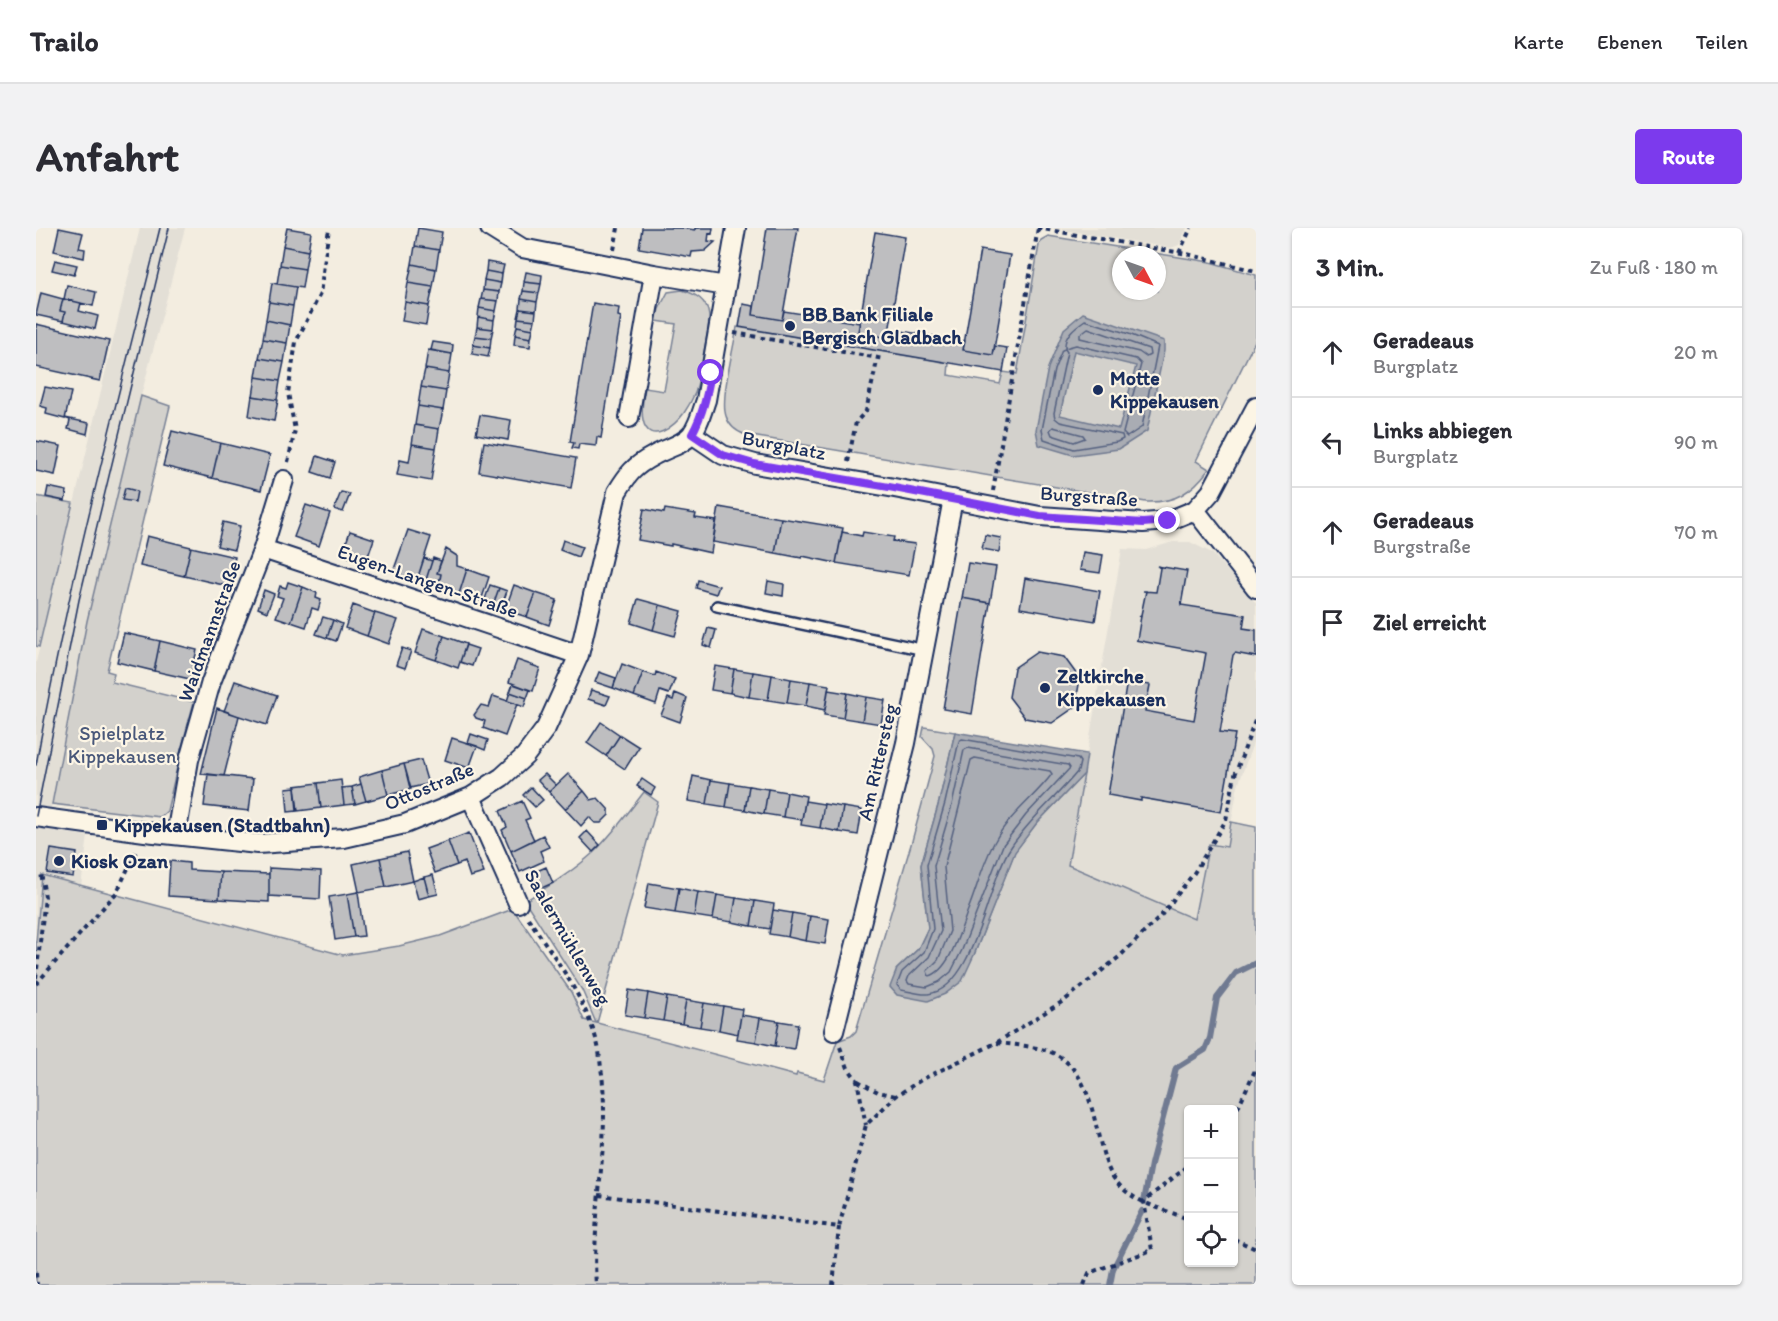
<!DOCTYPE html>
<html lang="de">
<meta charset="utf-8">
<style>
:root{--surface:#fff;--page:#f2f2f3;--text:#2b2b33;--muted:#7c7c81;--line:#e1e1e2;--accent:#7c3aed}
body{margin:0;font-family:Itim,sans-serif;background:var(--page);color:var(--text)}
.controls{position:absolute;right:18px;bottom:18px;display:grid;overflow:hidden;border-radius:6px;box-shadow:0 2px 4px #0004}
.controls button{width:54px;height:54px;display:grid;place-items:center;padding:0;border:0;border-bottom:2px solid var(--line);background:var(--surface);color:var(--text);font:30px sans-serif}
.compass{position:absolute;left:1076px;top:18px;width:54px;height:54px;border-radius:50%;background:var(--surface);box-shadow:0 2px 4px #0004;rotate:131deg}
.stop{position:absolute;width:18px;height:18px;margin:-14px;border:4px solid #7c3aed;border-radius:50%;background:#fff}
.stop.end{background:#7c3aed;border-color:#fff;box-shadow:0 2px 6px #0008}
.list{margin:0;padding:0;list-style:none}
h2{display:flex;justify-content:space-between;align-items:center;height:78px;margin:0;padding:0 24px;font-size:26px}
h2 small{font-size:20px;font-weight:400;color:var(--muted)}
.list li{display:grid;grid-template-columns:39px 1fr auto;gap:18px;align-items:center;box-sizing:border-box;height:90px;padding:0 24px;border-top:2px solid var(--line)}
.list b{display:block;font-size:22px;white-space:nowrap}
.list p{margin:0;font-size:20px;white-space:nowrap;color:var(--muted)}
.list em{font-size:20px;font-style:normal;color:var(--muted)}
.icon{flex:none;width:33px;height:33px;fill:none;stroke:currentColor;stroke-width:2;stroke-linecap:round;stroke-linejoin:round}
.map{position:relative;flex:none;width:1220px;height:1057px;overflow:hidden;border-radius:6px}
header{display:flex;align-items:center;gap:36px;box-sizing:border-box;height:84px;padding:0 30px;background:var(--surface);border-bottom:2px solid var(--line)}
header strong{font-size:28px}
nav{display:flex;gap:33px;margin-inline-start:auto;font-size:21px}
.intro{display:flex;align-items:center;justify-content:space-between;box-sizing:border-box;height:144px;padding:0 36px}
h1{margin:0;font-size:42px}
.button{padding:15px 27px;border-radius:6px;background:var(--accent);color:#fff;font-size:21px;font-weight:700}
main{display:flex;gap:36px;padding:0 36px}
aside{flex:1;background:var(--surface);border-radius:6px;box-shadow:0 2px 4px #0004}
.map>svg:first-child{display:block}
.built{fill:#e3dfd6}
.green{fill:#d3d1cc;stroke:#778095;stroke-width:1.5;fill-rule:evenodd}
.water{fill:#a9acb3;stroke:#707a91;stroke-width:1.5;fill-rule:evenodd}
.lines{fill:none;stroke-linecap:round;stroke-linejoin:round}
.shore{stroke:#546180;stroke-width:1.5}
.stream{stroke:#707a91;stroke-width:6}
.building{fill:#bebec0;stroke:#1b2f5e;stroke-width:1.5}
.service-casing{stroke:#1b2f5e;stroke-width:14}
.minor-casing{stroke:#1b2f5e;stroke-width:22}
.path{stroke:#1b2f5e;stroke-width:4;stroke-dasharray:4.5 4.5;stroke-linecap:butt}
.service{stroke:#fcf5e5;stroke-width:9}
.minor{stroke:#fcf5e5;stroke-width:18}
.tram{stroke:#1b2f5e;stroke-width:1.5}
.route{stroke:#7c3aed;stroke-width:8}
.poi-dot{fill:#1b2f5e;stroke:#fcf5e5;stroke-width:2}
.labels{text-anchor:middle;stroke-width:4.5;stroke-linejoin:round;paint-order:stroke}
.poi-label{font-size:20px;font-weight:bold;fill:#1b2f5e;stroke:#fcf5e5;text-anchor:start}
.street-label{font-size:20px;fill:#1b2f5e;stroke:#fcf5e5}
.park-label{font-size:20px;fill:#49587a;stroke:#fcf5e5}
</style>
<header>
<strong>Trailo</strong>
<nav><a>Karte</a><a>Ebenen</a><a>Teilen</a></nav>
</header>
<div class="intro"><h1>Anfahrt</h1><a class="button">Route</a></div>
<main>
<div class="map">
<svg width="1220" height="1057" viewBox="0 0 1220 1057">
<rect width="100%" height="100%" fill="#f3ede0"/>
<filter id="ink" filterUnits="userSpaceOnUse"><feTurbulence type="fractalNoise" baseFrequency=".0167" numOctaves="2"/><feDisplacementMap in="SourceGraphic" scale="12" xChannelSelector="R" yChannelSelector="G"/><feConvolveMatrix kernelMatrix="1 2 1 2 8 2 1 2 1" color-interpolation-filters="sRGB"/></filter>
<g filter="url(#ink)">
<!-- built -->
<path class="built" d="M104 0H149L105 168 51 393 11 602 52 608 45 658 6 648 0 714V434Z
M1017 0H1151L1143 17 1135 20Z
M1137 314H1154L1176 325 1220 375V507L1202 557 1191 619 1173 616 1158 691 1032 637 1086 321 1110 322Z"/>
<!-- green -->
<path class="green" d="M1012 8 1174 34 1220 47V111L1160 233 1173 241C1156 264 1139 275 1110 274L710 207C701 204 693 198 690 188 684 171 698 119 701 99L913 135 912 147 964 156 967 144 981 146 1003 17 1005 12ZM1085 27H1121V63H1085Z
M646 62C660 66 671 72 673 88 674 95 662 158 659 165 656 172 652 179 648 185 639 198 613 219 607 192 605 182 607 170 609 160L628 163 640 96 620 93 623 81 632 64Z
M105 168 134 178 71 443 78 445 76 454 158 474 145 522 131 583 124 589 16 576 51 393Z
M0 268 37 275 3 419 0 418Z
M888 499 919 504 903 574 885 637 892 700 882 721 861 741 938 727 979 623 1000 596 1048 546 1032 637 1158 691 1173 616 1191 619 1195 594 1220 599V1057H0V714L6 647 307 727 363 718 404 708 477 681 535 764 548 792 560 795 546 762 489 673C513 658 536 644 557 625 576 607 592 585 608 564L622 574 561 795 760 848 761 845 788 852 801 813 815 808 820 803 876 613 899 528 897 521 886 509ZM1152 882H1198V1034H1152Z"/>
<!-- water -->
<path class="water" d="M1047 85 1128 113V123L1111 203 1083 221 1037 227 1003 217 1000 202 1012 140 1028 101ZM1038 123 1100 138 1083 201 1024 187Z
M919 504 1051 526 1048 546 1000 596 979 624 938 727 926 753 909 766 892 773 861 767 854 759 861 741 882 721 892 700 885 637 903 574Z"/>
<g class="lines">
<!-- shore -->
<path class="shore" d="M1049 92 1093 106 1122 118 1106 199 1091 209 1087 205 1105 136 1100 131 1040 117 1029 120C1028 107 1039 99 1049 92Z
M1052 100 1113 121 1114 127 1110 129 1103 124 1044 110V106Z
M1029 121 1031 124 1018 185 1019 190 1024 194 1086 207 1087 211 1081 214 1038 221 1008 211 1006 202 1018 142 1026 122Z
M1017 199 1047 207 1049 210 1038 214 1016 207 1014 202Z
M926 511 1042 531 1044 534 1042 543C1021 569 994 590 975 619 951 653 940 760 892 766 884 767 873 763 865 762L861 757 866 744 888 724 897 701 891 637 909 575 923 513Z
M932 520 1032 537 1034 540 990 587 967 617 926 722 915 744 903 754 891 759 873 756 871 753 873 748 893 729 905 703 898 638 916 577 928 522Z
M939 530 1014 543 1016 546C999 569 973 587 959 613 947 634 941 660 932 682 925 700 914 743 893 748L891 743 902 732 914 703 908 639 935 532Z"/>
<!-- stream -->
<path class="stream" d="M1108 973 1115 936 1140 840 1169 822 1174 810 1181 770 1200 745 1220 735
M1074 1057 1077 1041 1106 983"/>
</g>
<!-- building -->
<path class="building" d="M23 0 47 5 43 20 49 21 48 30 18 23Z
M251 0 275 4 272 23 247 18Z
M382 0 406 4 403 22 379 18Z
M606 0H645L659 2V0H677L676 6 673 5 672 13 679 14 669 23 656 24 655 29 603 20Z
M731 0H762L746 92 717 87Z
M839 4 869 9 852 110 822 104Z
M247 18 272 23 269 41 244 37Z
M379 18 403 22 400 41 376 36Z
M944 22 974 27 957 127 927 122Z
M19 32 41 37 38 47 16 42Z
M451 34 468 37 466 46 450 43Z
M376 36 400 41 397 59 372 55Z
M244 37 269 41 266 60 241 56Z
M450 43 466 46 465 55 448 52Z
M490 44 506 47 505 56 488 54Z
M448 52 465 55 463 64 447 62Z
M488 54 505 56 503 65 487 63Z
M236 55 260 59 257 78 233 74Z
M372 55 397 59 393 78 369 74Z
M31 57 60 64 57 78 28 71Z
M447 62 463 64 462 73 445 71Z
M487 63 503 65 501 74 485 71Z
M5 65 27 71 24 83 29 84 27 93 0 87Z
M27 71 45 75 43 83 62 88 59 101 27 93 29 84 24 83Z
M445 71 462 73 460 83 443 80Z
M485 71 501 74 500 83 484 81Z
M233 74 257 78 254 97 230 92Z
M369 74 393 78 390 97 366 93Z
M557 75 583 80 582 88 585 89 565 210 561 209 560 218 543 216 542 221 536 220 538 215 534 214Z
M707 76 718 78 717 87 746 92 748 83 824 95 822 104 852 110 853 101 929 113 927 122 957 127 959 118 971 120 967 144 703 99Z
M443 80 460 83 458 92 442 89Z
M484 81 500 83 499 92 482 90Z
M442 89 458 92 457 101 441 99Z
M482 90 499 92 497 101 481 98Z
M230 92 254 97 251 115 227 111Z
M0 96 73 113 64 153 0 139Z
M481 98 497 101 495 110 479 107Z
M441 99 457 101 455 110 439 108Z
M479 107 495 110 494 119 478 117Z
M439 108 455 110 454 120 437 117Z
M227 111 251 115 248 134 223 130Z
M397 114 417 117 416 126 395 122Z
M437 117 454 120 452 129 436 126Z
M392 122 416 126 413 145 389 141Z
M223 130 248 134 244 153 220 149Z
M389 141 413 145 410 163 385 159Z
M220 149 244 153 241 172 217 168Z
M9 159 35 164 29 191 10 186 11 180 4 178Z
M385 159 410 163 407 182 382 178Z
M216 168 242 172 238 193 213 188Z
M382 178 407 182 403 201 379 197Z
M444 187 475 192 472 212 440 206Z
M29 190 53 195 51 206 32 201 34 192Z
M379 197 403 201 400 220 376 216Z
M136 203 184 215 176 250 127 238Z
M0 213 25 218 19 247 0 243Z
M448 214 540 230 535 260 443 244Z
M184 215 234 227 225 262 176 250Z
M376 216 400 220 395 253 361 247 364 232 373 234Z
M281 228 299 234 294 250 276 244Z
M12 259 31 263 29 273 10 269Z
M89 260 101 263 99 274 86 272Z
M305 264 314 266 307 284 298 281Z
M270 277 294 285 283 318 258 309Z
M683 279 745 290 739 325 677 314Z
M608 281 628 285 629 281 660 286 659 290 680 293 675 325 635 316V318L602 312Z
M745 290 807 300 800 335 766 328V330L739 325Z
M187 294 204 298 198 322 181 318Z
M372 302 395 309 381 352 375 350 374 353 364 350 365 346 357 344Z
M314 303 338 311 330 334 306 327Z
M806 304 826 308 827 304 858 309 857 313 879 316 873 347 800 335Z
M949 307 965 310 963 324 946 321Z
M111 308 155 319 148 348 104 338Z
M527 312 546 319 542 329 524 322Z
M155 319 199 329 192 358 148 348Z
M410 321 421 328V338L431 341 423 366 412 362 411 365 402 362 405 346 401 345Z
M1047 324 1067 327 1064 345 1044 342Z
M388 330 396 333 389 355 379 352H381Z
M397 330 405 333 401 345 405 346 402 359 389 355Z
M932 335 960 339 954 375 926 370Z
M1121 338 1151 343 1145 377 1209 387 1207 400 1220 402V429L1199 425 1197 427 1184 504 1199 506 1185 584 1105 570V573L1072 567 1091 453 1114 457 1109 483 1158 492 1170 425 1099 412H1101L1105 388H1103L1105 387 1110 363H1107L1120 364 1124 340Z
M431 341 453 349 445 373 423 366Z
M989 350 1064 363 1059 393 984 380Z
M662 352 683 358 680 366 660 360Z
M732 353 748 356 747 368 730 365Z
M252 354 267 359 255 394 240 389 247 370 241 368 244 358 250 360Z
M454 357 463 360 457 377 448 374Z
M478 357 500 365 491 389 469 382Z
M267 359 281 365 280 370 285 372 282 382 276 380 270 399 255 394Z
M463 360 471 363 465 380 457 377Z
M228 362 238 366 231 384 222 380Z
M500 365 521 372 513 397 491 389Z
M926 370 954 375 936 486 907 481Z
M602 371 624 377 617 402 595 395Z
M317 377 339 385 331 408 309 400Z
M624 377 646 383 639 408 617 402Z
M339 385 362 392 353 416 331 408Z
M287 389 297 392 291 410 280 406Z
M297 392 306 396 300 413 291 410Z
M672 400 680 402 675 420 667 417Z
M387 401 408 408 400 432 379 425Z
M88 405 124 413 118 443 81 434Z
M408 408 430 416 422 440 400 432Z
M124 413 161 422 154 451 118 443Z
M430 417 442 421 436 438 424 434Z
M366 420 375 423 369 440 360 437Z
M1001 424 1028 429 1044 451 1039 479 1016 495 989 490 973 469 978 440Z
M481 432 504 440 497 463 473 454Z
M586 436 607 444 598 468 577 460Z
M679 438 698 441 694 465 675 462Z
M698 441 717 444 713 469 694 465Z
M563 444 580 450 577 460 559 454Z
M607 444 619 448 620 444 639 451 633 466 624 463 620 476 598 468Z
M717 444 736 447 732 472 713 469Z
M736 447 755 451 751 475 732 472Z
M755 451 774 454 770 478 751 475Z
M199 453 241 467 231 497 188 483Z
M774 454 793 457 789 482 770 478Z
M477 456 494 462 491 470 474 464Z
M555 462 574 468 570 477 552 471Z
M792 462 811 465 807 490 788 487Z
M474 464 491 470 488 479 471 473Z
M639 465 651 470 644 494 625 487 632 470 637 472Z
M811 465 830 469 826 493 807 490Z
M457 468 481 476 469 508 447 500 449 493 440 490 438 487 445 477 453 479Z
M830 469 849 472 845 496 826 493Z
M181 480 203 488 188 548 165 546Z
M565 494 584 507 570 528 551 515Z
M435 506 452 512 449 522 432 515Z
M584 507 603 519 589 541 570 528Z
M416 510 441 518 433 540 409 532Z
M385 532 392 556 374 560 368 536Z
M368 536 375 561 352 567 346 542Z
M346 542 352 567 330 573 323 549Z
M172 546 217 551 213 583 168 578Z
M509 546 520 557 513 564 502 552Z
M532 546 548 563 529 581 513 564Z
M657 548 675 552 671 576 652 573Z
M606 551 619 560 615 567 601 558Z
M305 552 308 577 285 580 282 555Z
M675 552 694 555 690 579 671 576Z
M282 555 285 580 262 583 259 558Z
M694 555 713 558 709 582 690 579Z
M325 556 330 573 319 576 316 559Z
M713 558 732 561 728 586 709 582Z
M259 559 261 583 252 584 250 560Z
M316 559 319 576 308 577 306 560Z
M495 559 507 572 499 579 487 567Z
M732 561 751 564 747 589 728 586Z
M548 563 555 572 562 570 573 582V587L565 595H559L553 589 545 598 529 581Z
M751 564 770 568 766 592 747 589Z
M486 573 494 590 489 592 498 612 475 623 466 602 471 599 464 583Z
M769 573 788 576 784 600 765 597Z
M788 576 807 579 803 604 784 600Z
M807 579 826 582 822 607 803 604Z
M551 603 564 617 557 624 544 610Z
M433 605 448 645 434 649 429 634 421 637 412 613Z
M507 607 513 619 504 623 508 633 484 644 475 623Z
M412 613 421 637 399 645 390 621Z
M15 621 41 625 37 649 11 645Z
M371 624 377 653 350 659 344 630Z
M344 630 350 659 323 664 317 636Z
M134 633 153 635V642L185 644 183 671 132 668Z
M510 639 517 655 501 662 494 646Z
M233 640 285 643 284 671 233 668Z
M185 644 233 646V674L183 671Z
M397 647 402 666 393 668 388 649Z
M388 649 393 668 382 671 377 653Z
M613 655 643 660 639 685 608 680Z
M643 660 662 664 658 688 639 685Z
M322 664 328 708 318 709 311 666Z
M662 664 681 667 677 691 658 688Z
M311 666 318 709 299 712 293 669Z
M681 667 700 670 696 694 677 691Z
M700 670 719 673 715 698 696 694Z
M719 673 738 676 734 701 715 698Z
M737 682 756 685 752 709 733 706Z
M756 685 774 688 770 713 752 709Z
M774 688 793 691 789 716 770 713Z
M593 762 612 765 608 790 589 787Z
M612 765 631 769 627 793 608 790Z
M631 769 650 772 646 796 627 793Z
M650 772 668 775 664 799 646 796Z
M668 775 687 778 683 802 664 799Z
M687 778 706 781 702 806 683 802Z
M705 787 724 790 720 814 701 811Z
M724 790 743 793 739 818 720 814Z
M743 793 762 796 758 821 739 818Z"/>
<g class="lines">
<defs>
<path id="service" d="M681 378 889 422"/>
<path id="minor" d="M454 0 486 20 618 46 690 58
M593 190 618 46
M656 206 687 227 719 236 853 259 1004 288 1107 295 1132 293 1159 282 1220 360
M1159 282 1175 264 1220 179
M227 321 543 427
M435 569 482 675
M0 589 109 604 222 616 308 610 369 596 435 569 466 549 489 528 510 500 543 427 581 264C592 246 598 238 617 228 630 220 645 218 655 207 663 197 666 183 670 172L700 0
M140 607 153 532 175 454 227 321 248 252
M798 803 870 515 917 271"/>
</defs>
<!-- service casing -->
<use href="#service" class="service-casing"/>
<!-- minor casing -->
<use href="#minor" class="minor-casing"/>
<!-- path -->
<path class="path" d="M1001 0 1151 26 1220 43
M578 22 582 0
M1143 25 1155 0
M698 105 848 131
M252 234 259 202 252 165 260 114 284 66 293 0
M812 234 820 194 830 183 842 129
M957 263 1002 0
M492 690C519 730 548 768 561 814 564 824 564 836 566 846 574 917 555 986 560 1057
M0 750 9 669 5 645
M0 756 81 664 101 621
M961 815C979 817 1009 818 1024 829 1051 847 1056 881 1063 910 1067 924 1070 941 1080 953 1096 975 1128 981 1152 991
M804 819 812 840 821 852 830 897
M822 853 842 864 860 868
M1198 888 1220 840
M563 967 803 999 830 897 860 868 885 852 960 815 1029 772 1083 729 1124 689 1158 645 1190 592 1199 547 1220 490
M1198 1011 1220 1021
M0 1045 1 1057
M797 1057 803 999
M1048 1057 1053 1045 1116 1022 1108 973 1152 938"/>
<!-- service -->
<use href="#service" class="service"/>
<!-- minor -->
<use href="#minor" class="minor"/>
<!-- tram -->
<path class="tram" d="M0 537C32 356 80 178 124 0
M0 588 43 372 133 0"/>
</g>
</g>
<g class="lines" filter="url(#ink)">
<!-- route -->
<path class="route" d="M675 145C671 167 667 186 656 206L687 227 718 236 853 259 1004 288 1107 295 1132 293"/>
</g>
<!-- markers -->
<g class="poi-dot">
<circle cx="754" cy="98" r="6"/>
<circle cx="1062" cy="162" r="6"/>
<circle cx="1009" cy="460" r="6"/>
<rect x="60" y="591" width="12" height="12" rx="3"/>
<circle cx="23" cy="633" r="6"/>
</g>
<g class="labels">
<!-- poi labels -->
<g class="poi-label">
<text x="766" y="93">BB Bank Filiale<tspan x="766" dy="23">Bergisch Gladbach</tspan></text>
<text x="1074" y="157">Motte<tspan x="1074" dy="23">Kippekausen</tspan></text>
<text x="1021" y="455">Zeltkirche<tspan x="1021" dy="23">Kippekausen</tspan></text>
<text x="78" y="604">Kippekausen (Stadtbahn)</text>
<text x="35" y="640">Kiosk Ozan</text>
</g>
<!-- street labels -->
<g class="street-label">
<text transform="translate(748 217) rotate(11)" y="7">Burgplatz</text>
<text transform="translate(1053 268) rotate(4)" y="7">Burgstraße</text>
<text transform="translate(392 353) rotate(19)" y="7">Eugen-Langen-Straße</text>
<text transform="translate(173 403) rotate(-70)" y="7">Waidmannstraße</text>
<text transform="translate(841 534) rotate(-77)" y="7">Am Rittersteg</text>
<text transform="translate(393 558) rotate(-23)" y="7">Ottostraße</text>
<text transform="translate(532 709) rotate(60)" y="7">Saalermühlenweg</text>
</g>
<!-- park labels -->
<g class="park-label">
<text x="86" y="512">Spielplatz<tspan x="86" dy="23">Kippekausen</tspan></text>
</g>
</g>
</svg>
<div class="controls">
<button>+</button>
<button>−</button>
<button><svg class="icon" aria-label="locate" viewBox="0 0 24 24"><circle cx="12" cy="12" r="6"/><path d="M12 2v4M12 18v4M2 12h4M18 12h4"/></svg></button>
</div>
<svg class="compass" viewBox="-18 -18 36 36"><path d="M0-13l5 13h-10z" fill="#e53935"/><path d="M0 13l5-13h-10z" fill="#7c7c81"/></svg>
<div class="stop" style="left:675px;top:145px"></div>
<div class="stop end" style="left:1132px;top:293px"></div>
</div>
<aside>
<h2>3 Min.<small>Zu Fuß · 180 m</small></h2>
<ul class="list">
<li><svg class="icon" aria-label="ahead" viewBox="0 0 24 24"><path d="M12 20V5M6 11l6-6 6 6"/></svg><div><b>Geradeaus</b><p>Burgplatz</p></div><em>20 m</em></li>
<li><svg class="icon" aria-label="left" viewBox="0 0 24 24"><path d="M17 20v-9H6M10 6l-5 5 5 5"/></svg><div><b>Links abbiegen</b><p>Burgplatz</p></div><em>90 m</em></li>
<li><svg class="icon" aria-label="ahead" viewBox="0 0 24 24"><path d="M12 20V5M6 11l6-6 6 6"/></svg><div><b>Geradeaus</b><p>Burgstraße</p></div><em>70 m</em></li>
<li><svg class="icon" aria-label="arrive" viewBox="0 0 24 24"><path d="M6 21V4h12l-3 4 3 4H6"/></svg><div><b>Ziel erreicht</b></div></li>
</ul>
</aside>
</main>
